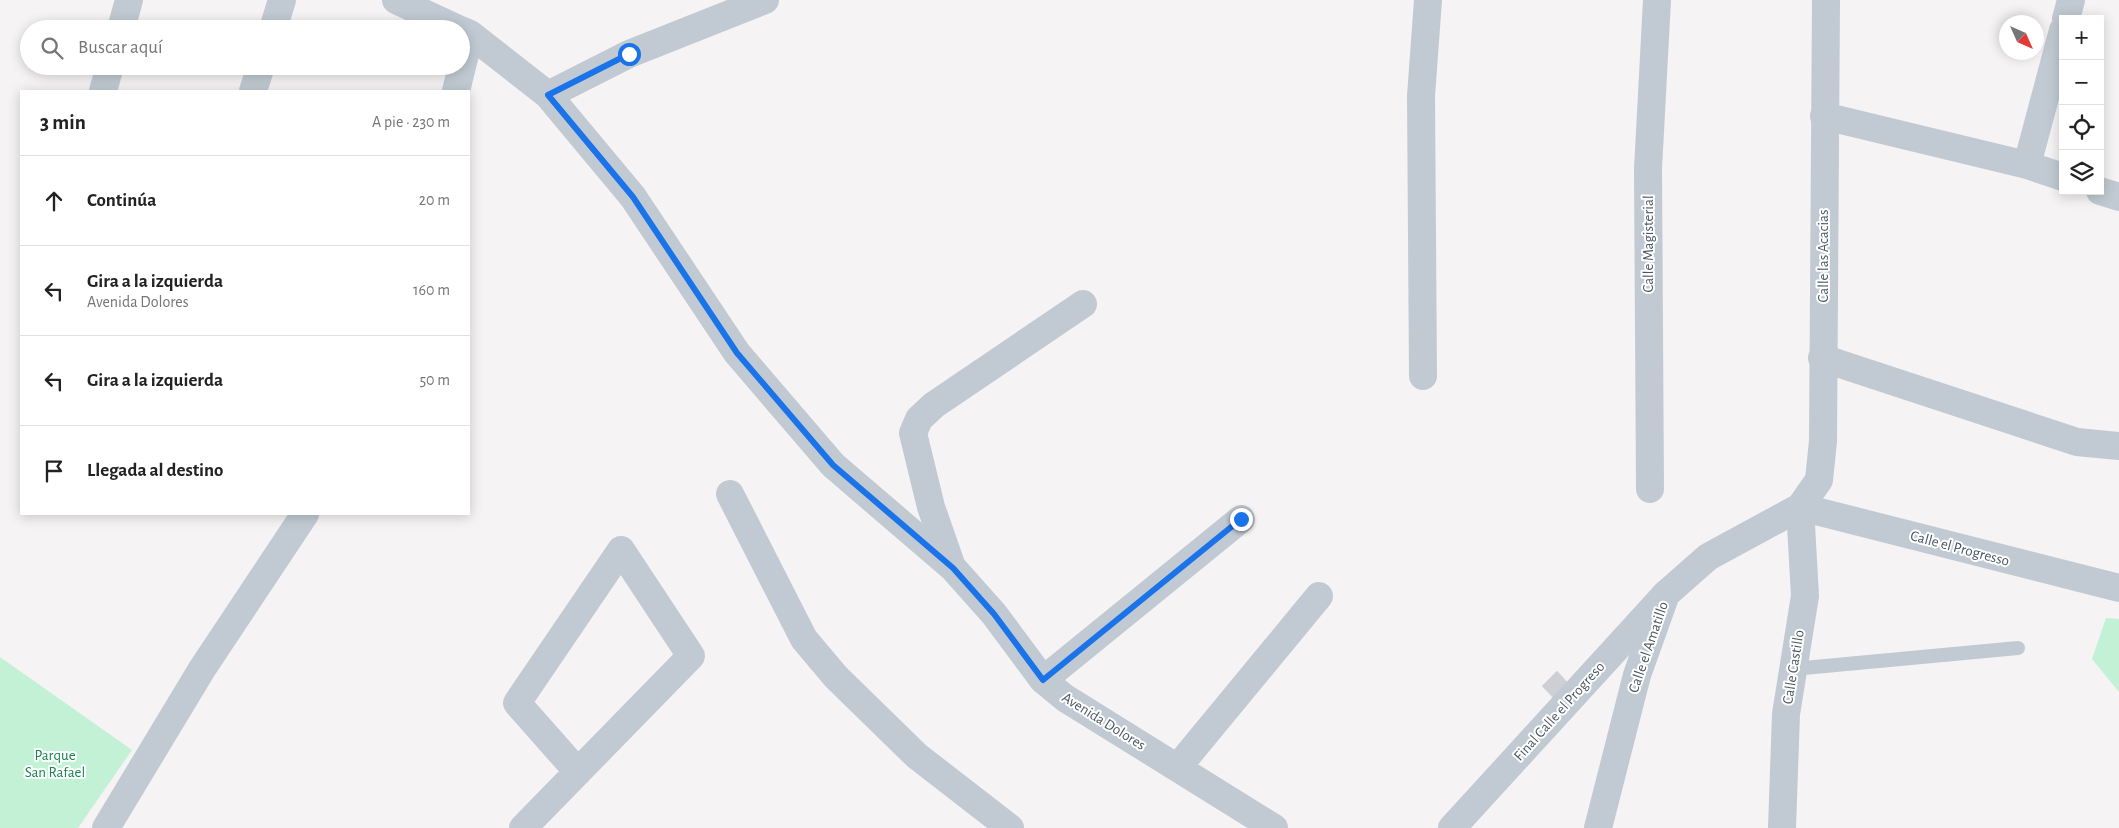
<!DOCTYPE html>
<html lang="es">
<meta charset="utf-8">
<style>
:root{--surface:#fff;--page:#f2f2f2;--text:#222;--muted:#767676;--line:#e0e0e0}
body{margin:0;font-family:"Alegreya Sans",sans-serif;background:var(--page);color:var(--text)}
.controls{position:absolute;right:15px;top:15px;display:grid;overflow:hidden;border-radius:0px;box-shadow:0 2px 12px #0003}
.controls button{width:45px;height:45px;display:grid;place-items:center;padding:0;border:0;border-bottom:1px solid var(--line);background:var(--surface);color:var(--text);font:25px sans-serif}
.compass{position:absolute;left:1999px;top:15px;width:45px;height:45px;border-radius:50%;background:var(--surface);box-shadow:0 2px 12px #0003;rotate:135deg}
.stop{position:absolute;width:15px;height:15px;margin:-11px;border:4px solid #1a73e8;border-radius:50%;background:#fff}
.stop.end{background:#1a73e8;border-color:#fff;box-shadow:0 1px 5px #0008}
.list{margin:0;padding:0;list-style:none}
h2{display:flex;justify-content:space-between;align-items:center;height:65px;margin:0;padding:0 20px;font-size:21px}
h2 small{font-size:16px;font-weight:400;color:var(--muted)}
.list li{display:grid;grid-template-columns:32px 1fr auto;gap:15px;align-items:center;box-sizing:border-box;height:90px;padding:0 20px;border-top:1px solid var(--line)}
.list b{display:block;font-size:19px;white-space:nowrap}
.list p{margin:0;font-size:16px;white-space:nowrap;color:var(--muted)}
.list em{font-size:16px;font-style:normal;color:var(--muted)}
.icon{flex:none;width:28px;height:28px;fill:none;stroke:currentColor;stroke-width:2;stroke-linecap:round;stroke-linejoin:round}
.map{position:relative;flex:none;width:2119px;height:828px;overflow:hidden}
.search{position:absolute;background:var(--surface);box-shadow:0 2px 12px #0003;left:20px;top:20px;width:450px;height:55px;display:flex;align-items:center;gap:12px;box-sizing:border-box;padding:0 18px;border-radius:28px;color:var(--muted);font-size:19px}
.panel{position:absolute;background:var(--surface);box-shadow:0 2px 12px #0003;left:20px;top:90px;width:450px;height:425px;border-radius:0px}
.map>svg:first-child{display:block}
.green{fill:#c3f1d5}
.building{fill:#cdcfd5;stroke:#d7d9de}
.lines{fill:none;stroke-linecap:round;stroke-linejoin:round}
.service{stroke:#c1cad2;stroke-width:14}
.minor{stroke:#c1cad2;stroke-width:28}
.tertiary{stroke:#c1cad2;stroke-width:28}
.route{stroke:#1a73e8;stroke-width:6}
.labels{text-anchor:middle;stroke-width:4;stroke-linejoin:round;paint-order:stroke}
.street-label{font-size:15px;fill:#4a5661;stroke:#fff}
.park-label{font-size:15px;fill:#17864f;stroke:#fff}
</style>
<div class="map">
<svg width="2119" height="828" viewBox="0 0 2119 828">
<rect width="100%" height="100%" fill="#f5f3f3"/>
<!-- green -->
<path class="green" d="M2106 618 2119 619V692L2092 659Z
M0 657 132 750 78 828H0Z"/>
<!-- building -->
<path class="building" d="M1557 671 1576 692 1561 706 1542 686Z"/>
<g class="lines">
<!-- service -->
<path class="service" d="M1793 669 2018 648"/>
<!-- minor -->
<path class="minor" d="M396 0 458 29
M2066 19 2071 0
M121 29 129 0
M273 29 282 0
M461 30 470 34 548 95 633 197 737 353 833 465 953 568 994 614 1043 680 1065 698 1274 828
M103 91 110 66
M253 91 261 66
M456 91 470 34
M548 95 629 54 765 0
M1824 116 2027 165 2063 177
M2027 165 2063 30
M2100 191 2119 197
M1822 358 2077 442 2119 446
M1423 376 1421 96 1428 0
M1650 489 1648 169 1657 0
M730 494 804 639 836 677 917 756 1010 828
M952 567 931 507 913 433 919 419 934 405 1083 304
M1043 680 1241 519
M1178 767 1319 596
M106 828 202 669 305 514
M523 828 691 656 621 550 517 703 578 772
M1452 828 1666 594
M1782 828 1786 714 1805 596 1800 507"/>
<!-- tertiary -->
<path class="tertiary" d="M1800 507 2119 588
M1598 828 1637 675 1666 594 1708 557 1800 507 1819 480 1823 441 1826 0"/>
</g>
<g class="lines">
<!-- route -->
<path class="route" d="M629 54 548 95 633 197 737 353 833 465 953 568 994 614 1043 680 1241 519"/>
</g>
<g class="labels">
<!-- street labels -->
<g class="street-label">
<text transform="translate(1648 244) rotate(-90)" y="5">Calle Magisterial</text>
<text transform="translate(1823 256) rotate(-90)" y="5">Calle las Acacias</text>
<text transform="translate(1960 548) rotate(15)" y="5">Calle el Progresso</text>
<text transform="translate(1648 647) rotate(-71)" y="5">Calle el Amatillo</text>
<text transform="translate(1793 667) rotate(-81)" y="5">Calle Castillo</text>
<text transform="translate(1559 711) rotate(-48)" y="5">Final Calle el Progreso</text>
<text transform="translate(1104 721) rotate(32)" y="5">Avenida Dolores</text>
</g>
<!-- park labels -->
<g class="park-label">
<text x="55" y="760">Parque<tspan x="55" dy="17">San Rafael</tspan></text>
</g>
</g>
</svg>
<div class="controls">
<button>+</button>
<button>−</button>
<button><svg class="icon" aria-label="locate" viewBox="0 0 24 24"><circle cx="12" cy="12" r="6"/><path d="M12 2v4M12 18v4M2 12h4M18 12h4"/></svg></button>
<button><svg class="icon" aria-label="layers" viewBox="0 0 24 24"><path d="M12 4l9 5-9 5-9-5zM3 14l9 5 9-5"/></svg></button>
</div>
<svg class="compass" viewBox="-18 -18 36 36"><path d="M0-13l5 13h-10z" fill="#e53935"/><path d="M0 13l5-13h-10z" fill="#767676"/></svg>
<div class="stop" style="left:629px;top:54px"></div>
<div class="stop end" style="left:1241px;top:519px"></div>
<div class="search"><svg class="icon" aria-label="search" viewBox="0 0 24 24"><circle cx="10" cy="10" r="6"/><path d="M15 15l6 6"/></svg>Buscar aquí</div>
<section class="panel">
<h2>3 min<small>A pie · 230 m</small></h2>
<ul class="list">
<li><svg class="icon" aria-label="ahead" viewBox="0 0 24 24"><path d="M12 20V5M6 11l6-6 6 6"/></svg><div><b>Continúa</b></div><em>20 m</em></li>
<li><svg class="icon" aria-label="left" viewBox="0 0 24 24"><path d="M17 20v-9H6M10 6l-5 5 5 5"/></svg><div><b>Gira a la izquierda</b><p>Avenida Dolores</p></div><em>160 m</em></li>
<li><svg class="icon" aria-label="left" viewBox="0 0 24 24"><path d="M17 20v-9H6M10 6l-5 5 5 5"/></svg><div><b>Gira a la izquierda</b></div><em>50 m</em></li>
<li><svg class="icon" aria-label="arrive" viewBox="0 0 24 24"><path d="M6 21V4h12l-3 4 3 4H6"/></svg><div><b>Llegada al destino</b></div></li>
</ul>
</section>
</div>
